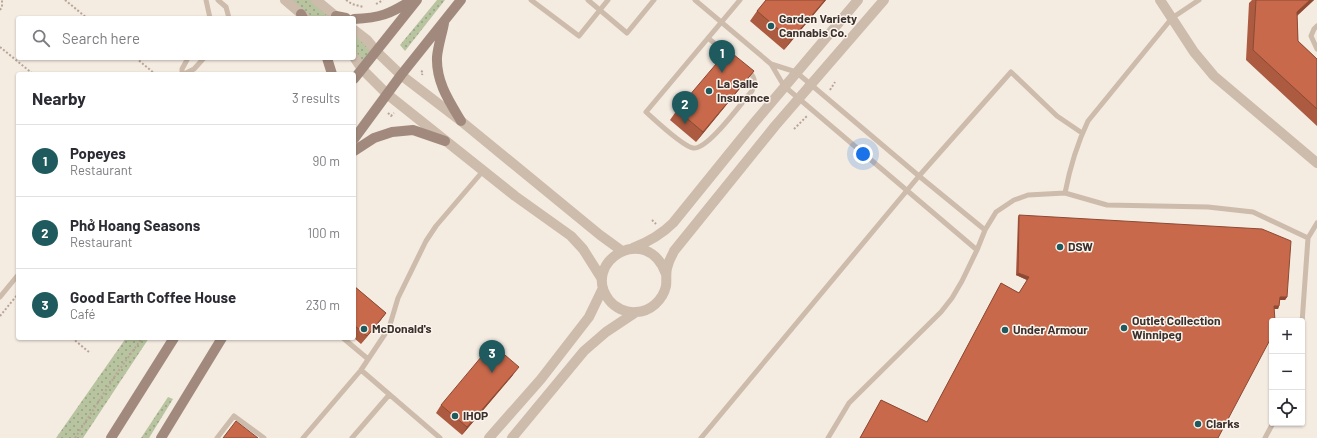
<!DOCTYPE html>
<meta charset="utf-8">
<style>
:root{--surface:#fff;--page:#f2f2f3;--text:#2b2b33;--muted:#7c7c81;--line:#e1e1e2;--accent:#1f5a5e}
body{margin:0;font-family:Barlow,sans-serif;background:var(--page);color:var(--text)}
.controls{position:absolute;right:12px;bottom:12px;display:grid;overflow:hidden;border-radius:4px;box-shadow:0 1px 3px #0004}
.controls button{width:36px;height:36px;display:grid;place-items:center;padding:0;border:0;border-bottom:1px solid var(--line);background:var(--surface);color:var(--text);font:20px sans-serif}
.you{position:absolute;left:863px;top:154px;width:14px;height:14px;margin:-10px;border:3px solid #fff;border-radius:50%;background:#1a73e8;box-shadow:0 0 0 6px #1a73e833}
.badge{display:grid;place-items:center;width:26px;height:26px;border-radius:50%;background:var(--accent);color:#fff;font-size:13px;font-weight:700}
.pin{position:absolute;translate:-50% -33px;filter:drop-shadow(0 1px 2px #0008)}
.pin::after{content:'';position:absolute;top:21px;width:14px;height:12px;background:inherit;clip-path:polygon(0 0,100% 0,50% 100%)}
.list{margin:0;padding:0;list-style:none}
h2{display:flex;justify-content:space-between;align-items:center;height:52px;margin:0;padding:0 16px;font-size:17px}
h2 small{font-size:13px;font-weight:400;color:var(--muted)}
.list li{display:grid;grid-template-columns:26px 1fr auto;gap:12px;align-items:center;box-sizing:border-box;height:72px;padding:0 16px;border-top:1px solid var(--line)}
.list b{display:block;font-size:15px;white-space:nowrap}
.list p{margin:0;font-size:13px;white-space:nowrap;color:var(--muted)}
.list em{font-size:13px;font-style:normal;color:var(--muted)}
.icon{flex:none;width:22px;height:22px;fill:none;stroke:currentColor;stroke-width:2;stroke-linecap:round;stroke-linejoin:round}
.map{position:relative;flex:none;width:1317px;height:438px;overflow:hidden}
.search{position:absolute;background:var(--surface);box-shadow:0 1px 3px #0004;left:16px;top:16px;width:340px;height:44px;display:flex;align-items:center;gap:10px;box-sizing:border-box;padding:0 14px;border-radius:4px;color:var(--muted);font-size:15px}
.panel{position:absolute;background:var(--surface);box-shadow:0 1px 3px #0004;left:16px;top:72px;width:340px;height:268px;border-radius:4px}
.map>svg:first-child{display:block}
.grass{fill:url(#grass-dots)}
.lines{fill:none;stroke-linecap:round;stroke-linejoin:round}
.path{stroke:#b9a596;stroke-width:2;stroke-dasharray:2 2;stroke-linecap:butt}
.lane{stroke:#cdbbac;stroke-width:5}
.street{stroke:#cdbbac;stroke-width:10}
.secondary{stroke:#a18a7d;stroke-width:10}
.wall{fill:#ac5a40}
.shaded-wall{fill:#8c4a34}
.building{fill:#c8694b;stroke:#8c4a34}
.poi-dot{fill:#1f5a5e;stroke:#fbf5ee;stroke-width:1.5}
.labels{text-anchor:middle;stroke-width:3;stroke-linejoin:round;paint-order:stroke}
.poi-label{font-size:12px;font-weight:bold;fill:#3b302b;stroke:#fbf5ee;text-anchor:start}
</style>
<div class="map">
<svg width="1317" height="438" viewBox="0 0 1317 438">
<defs>
<pattern id="grass-dots" width="8" height="8" patternUnits="userSpaceOnUse"><rect width="8" height="8" fill="#b8c4a0"/><path d="M2 2h.1M6 6h.1" fill="none" stroke="#97a083" stroke-width="1.8" stroke-linecap="round"/></pattern>
</defs>
<rect width="100%" height="100%" fill="#f4ebe1"/>
<!-- grass -->
<path class="grass" d="M285 0H316L338 18H306Z
M437 0H445L405 51 400 45Z
M354 30 376 51 362 69 354 57Z
M126 338H149L83 438H56Z
M168 397 173 399 149 438H141Z"/>
<g class="lines">
<!-- path -->
<path class="path" d="M65 0 87 18
M346 0 352 4 363 7
M376 4 383 0
M0 10 2 7V0
M0 47 33 74
M136 58 155 74
M421 71 423 72 422 75
M830 90 835 82
M388 113 391 116 394 113
M794 129 807 116
M652 220 656 224
M0 316 18 294
M72 338 89 352
M75 438 117 373 142 338"/>
<!-- lane -->
<path class="lane" d="M206 0 210 18
M218 0 226 7 229 18
M531 0 579 36 608 0
M588 0 627 33 654 0
M695 0 771 64 784 86 977 250
M740 0 646 112C655 120 682 146 693 148 707 151 742 102 752 91 756 82 755 76 747 70
M1317 26 1314 29 1311 36 1317 49
M708 38 730 56
M771 64 796 72 919 176 985 230
M182 74V69L188 58
M184 74 194 69 204 58
M1065 193C1070 167 1077 144 1088 121L1172 18 1199 0
M1308 238 1317 223
M0 297 18 275
M343 338 368 359
M361 370 440 438
M217 438 234 416 264 438
M303 438 361 370 389 328 398 298 426 241 436 226 483 171
M352 438 389 395
M701 438 919 176 1011 72 1057 116 1082 133
M828 438 849 403 941 312 952 298 962 281 977 250 985 230 996 212 1014 200 1028 195 1065 193 1107 205 1208 207 1253 212 1308 238 1302 323
M1265 438 1273 423"/>
<!-- street -->
<path class="street" d="M285 0 306 18
M316 0 338 18
M1160 0 1194 52 1214 76 1317 163
M354 30 367 40 376 51 401 75 461 121 600 235 622 251
M354 57 362 69 387 94 515 196 571 236 583 249 602 279
M633 248C648 242 662 234 673 223L754 123 858 0
M666 274C647 221 580 262 609 300 615 308 626 313 636 312 650 312 663 300 666 286 667 279 665 272 668 265 669 260 672 256 674 251L775 126 884 0
M489 438 541 379 589 317 603 288
M512 438 584 351 606 332 636 312"/>
<!-- secondary -->
<path class="secondary" d="M301 14 303 18
M336 16 346 18
M354 19C380 18 390 14 412 0
M444 23C442 34 438 46 437 57 436 82 449 101 461 121
M327 58 332 74
M354 79 417 0
M354 139 401 75 461 0
M354 151 374 138 392 132 413 130 445 141
M111 438 174 338
M161 438 222 338"/>
</g>
<!-- wall -->
<path class="wall" d="M766 0H826L784 50 750 21 757 11Z
M1252 0H1314L1297 16 1298 41 1317 59V126L1246 60 1249 3Z
M754 71 746 81 696 142 670 120 677 110Z
M1019 215 1287 297 1285 300H1280L1279 306 1278 309H1274L1218 438H860L881 400 927 422 1001 283 1019 293 1027 280 1016 275 1018 217Z
M354 286 386 313 380 321 361 344 354 338Z
M513 375 462 435 436 413 441 405Z"/>
<!-- shaded-wall -->
<path class="shaded-wall" d="M825 0H826L784 50 791 40Z
M1310 0H1314L1290 22 1297 12Z
M754 71 746 81 696 142 703 132Z
M1018 273 1029 277 1027 280 1016 275Z
M1280 297H1287L1285 300H1278Z
M1274 306H1279L1278 309H1272Z
M386 313 380 321 361 344 367 336Z
M519 367 513 375 462 435 467 427Z"/>
<!-- building -->
<path class="building" d="M766 0H825L791 40 757 11Z
M1256 0H1310L1297 12 1298 41 1317 59V109L1253 50Z
M728 50 754 71 703 132 677 110Z
M1019 215 1262 229 1291 241 1287 297H1280L1279 306H1274L1275 321H1272V336L1218 438H860L881 400 927 422 1001 283 1019 293 1029 277 1018 273Z
M354 286 386 313 367 336 354 325Z
M492 344 519 367 467 427 441 405Z
M236 421 258 438H223Z"/>
<!-- markers -->
<g class="poi-dot">
<circle cx="771" cy="26" r="4"/>
<circle cx="709" cy="91" r="4"/>
<circle cx="1060" cy="247" r="4"/>
<circle cx="1124" cy="328" r="4"/>
<circle cx="364" cy="329" r="4"/>
<circle cx="1005" cy="330" r="4"/>
<circle cx="455" cy="416" r="4"/>
<circle cx="1198" cy="424" r="4"/>
</g>
<g class="labels">
<!-- poi labels -->
<g class="poi-label">
<text x="779" y="23">Garden Variety<tspan x="779" dy="14">Cannabis Co.</tspan></text>
<text x="717" y="88">La Salle<tspan x="717" dy="14">Insurance</tspan></text>
<text x="1068" y="251">DSW</text>
<text x="1132" y="325">Outlet Collection<tspan x="1132" dy="14">Winnipeg</tspan></text>
<text x="372" y="333">McDonald's</text>
<text x="1013" y="334">Under Armour</text>
<text x="463" y="420">IHOP</text>
<text x="1206" y="428">Clarks</text>
</g>
</g>
</svg>
<div class="controls">
<button>+</button>
<button>−</button>
<button><svg class="icon" aria-label="locate" viewBox="0 0 24 24"><circle cx="12" cy="12" r="6"/><path d="M12 2v4M12 18v4M2 12h4M18 12h4"/></svg></button>
</div>
<div class="you"></div>
<div class="pin badge" style="left:722px;top:73px">1</div>
<div class="pin badge" style="left:685px;top:124px">2</div>
<div class="pin badge" style="left:492px;top:373px">3</div>
<div class="search"><svg class="icon" aria-label="search" viewBox="0 0 24 24"><circle cx="10" cy="10" r="6"/><path d="M15 15l6 6"/></svg>Search here</div>
<section class="panel">
<h2>Nearby<small>3 results</small></h2>
<ul class="list">
<li><span class="badge">1</span><div><b>Popeyes</b><p>Restaurant</p></div><em>90 m</em></li>
<li><span class="badge">2</span><div><b>Phở Hoang Seasons</b><p>Restaurant</p></div><em>100 m</em></li>
<li><span class="badge">3</span><div><b>Good Earth Coffee House</b><p>Café</p></div><em>230 m</em></li>
</ul>
</section>
</div>
